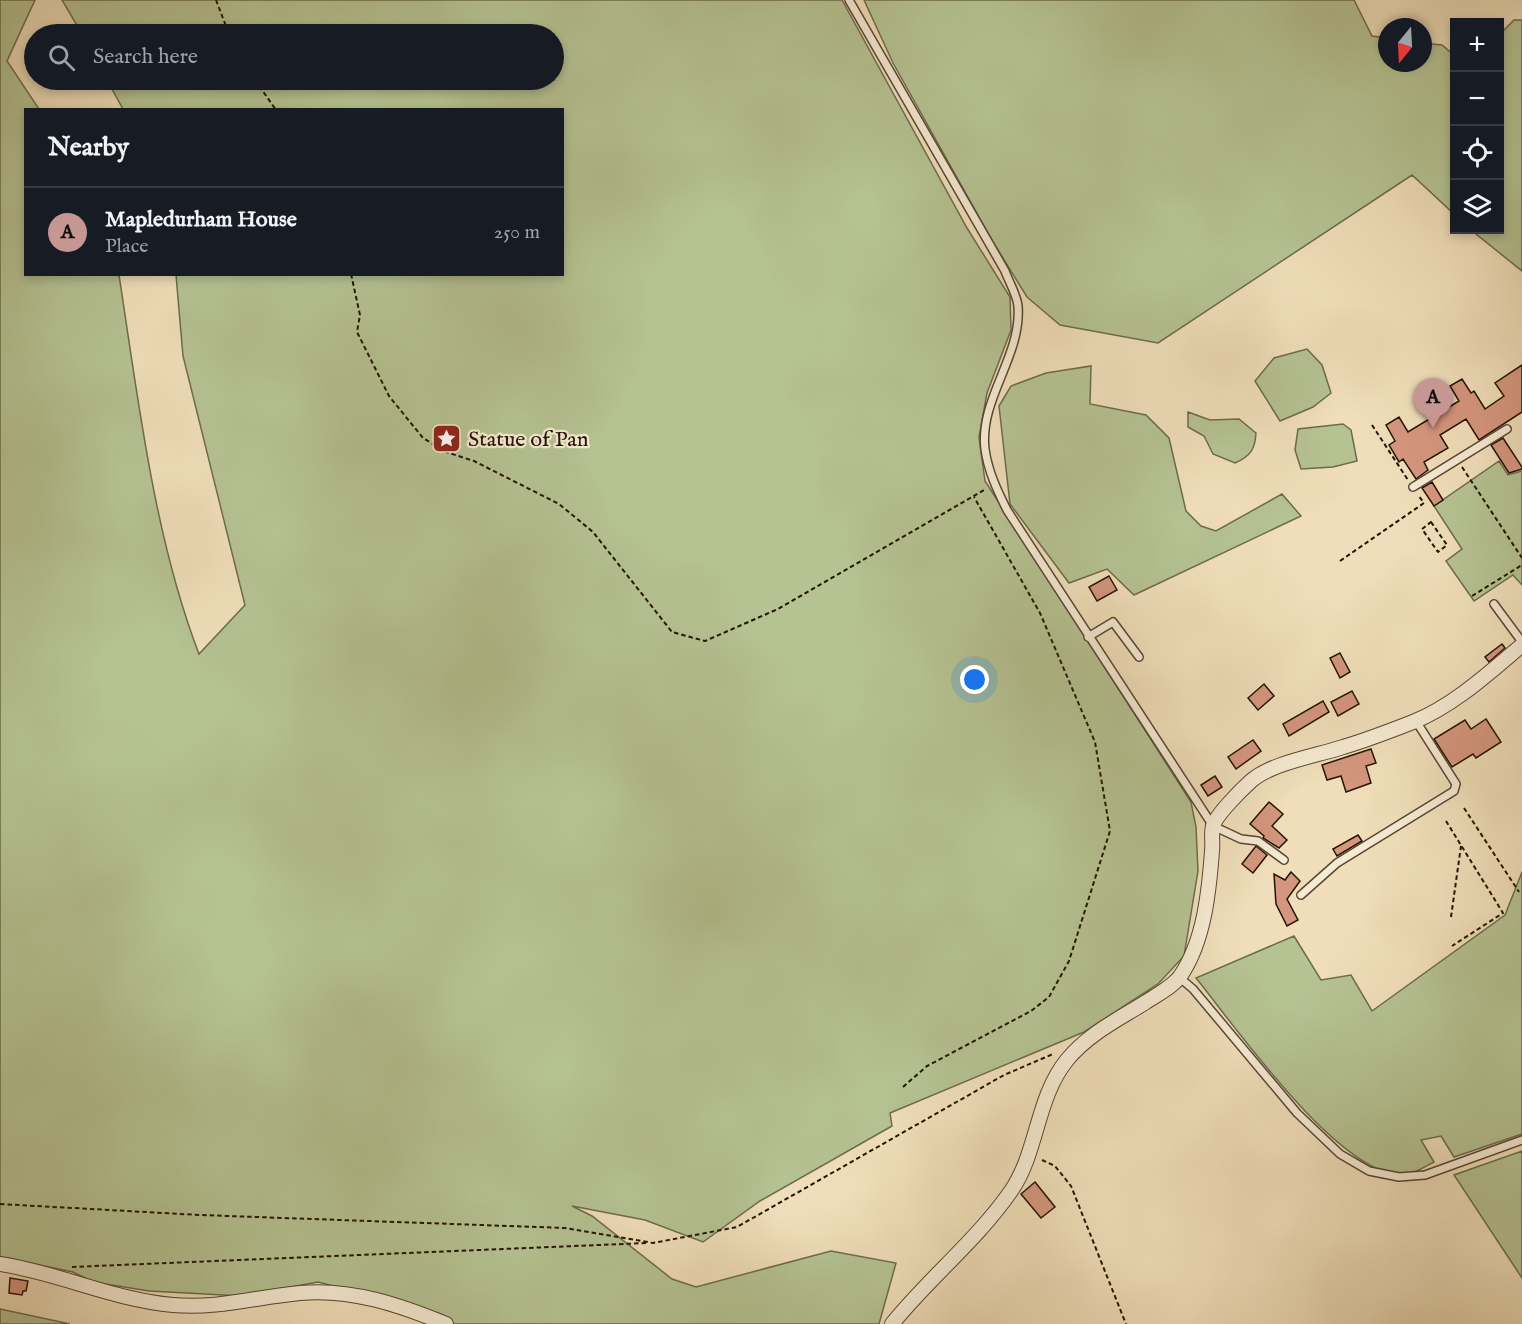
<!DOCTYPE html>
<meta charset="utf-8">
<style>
:root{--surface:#171b24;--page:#20242c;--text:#f1f3f6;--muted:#9ea1a6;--line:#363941;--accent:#c59692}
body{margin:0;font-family:"IM FELL English",serif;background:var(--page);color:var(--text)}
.controls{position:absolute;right:18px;top:18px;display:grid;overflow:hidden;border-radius:0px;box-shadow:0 3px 9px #0003}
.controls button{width:54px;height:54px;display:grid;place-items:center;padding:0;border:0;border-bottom:2px solid var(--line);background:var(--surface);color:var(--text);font:30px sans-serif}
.compass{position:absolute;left:1378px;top:18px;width:54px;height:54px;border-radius:50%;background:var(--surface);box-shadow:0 3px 9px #0003;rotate:198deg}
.you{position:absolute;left:975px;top:680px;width:21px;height:21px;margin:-15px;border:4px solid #fff;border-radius:50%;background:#1a73e8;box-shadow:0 0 0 9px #1a73e833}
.badge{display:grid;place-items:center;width:39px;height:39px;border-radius:50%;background:var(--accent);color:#111;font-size:20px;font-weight:700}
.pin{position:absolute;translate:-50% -50px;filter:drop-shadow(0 2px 3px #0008)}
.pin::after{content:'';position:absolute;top:32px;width:21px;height:18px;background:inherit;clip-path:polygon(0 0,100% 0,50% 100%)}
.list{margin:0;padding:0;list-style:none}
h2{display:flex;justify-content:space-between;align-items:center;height:78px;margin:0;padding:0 24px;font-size:26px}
h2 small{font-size:20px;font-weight:400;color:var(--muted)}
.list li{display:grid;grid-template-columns:39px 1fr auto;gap:18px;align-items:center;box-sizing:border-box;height:90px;padding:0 24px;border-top:2px solid var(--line)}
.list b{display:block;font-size:22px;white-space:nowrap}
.list p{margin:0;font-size:20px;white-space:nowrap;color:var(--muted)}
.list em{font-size:20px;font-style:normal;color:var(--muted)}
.icon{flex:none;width:33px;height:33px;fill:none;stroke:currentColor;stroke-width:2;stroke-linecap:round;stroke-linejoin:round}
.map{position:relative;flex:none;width:1522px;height:1324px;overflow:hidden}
.search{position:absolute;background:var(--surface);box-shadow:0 3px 9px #0003;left:24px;top:24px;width:540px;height:66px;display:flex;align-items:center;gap:15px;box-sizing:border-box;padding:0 21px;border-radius:33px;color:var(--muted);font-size:22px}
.panel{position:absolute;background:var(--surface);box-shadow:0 3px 9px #0003;left:24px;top:108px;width:540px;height:168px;border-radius:0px}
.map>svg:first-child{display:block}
.green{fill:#b5c292;stroke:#6c6b4c;stroke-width:1.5}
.building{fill:#d4967e;stroke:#241406;stroke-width:1.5}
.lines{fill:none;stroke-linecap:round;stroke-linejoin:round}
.lane-casing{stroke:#574633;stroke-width:10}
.street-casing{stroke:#574633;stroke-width:16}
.path{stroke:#241406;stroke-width:2;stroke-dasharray:4.5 3;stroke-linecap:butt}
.lane{stroke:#f5ead2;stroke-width:7}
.street{stroke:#f5ead2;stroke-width:14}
.labels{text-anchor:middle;stroke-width:4.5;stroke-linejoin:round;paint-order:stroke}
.poi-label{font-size:22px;fill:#241406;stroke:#f5ead2;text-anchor:start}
</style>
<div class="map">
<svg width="1522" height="1324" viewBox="0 0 1522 1324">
<rect width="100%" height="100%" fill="#efdeb9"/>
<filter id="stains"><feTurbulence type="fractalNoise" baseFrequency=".00333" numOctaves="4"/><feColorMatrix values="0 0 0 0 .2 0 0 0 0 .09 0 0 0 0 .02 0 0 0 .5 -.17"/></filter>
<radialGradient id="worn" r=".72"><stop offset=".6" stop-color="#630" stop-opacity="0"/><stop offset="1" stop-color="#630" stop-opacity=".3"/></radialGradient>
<!-- green -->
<path class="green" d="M0 0H35L7 61 39 109 26 110V274L119 275C138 398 154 537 199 654L245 605 183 356 176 275 562 274V110L123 109 107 80H554V34H82L62 0H842L967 228 1010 297 1011 330 987 393 979 437 985 481 1191 802 1196 827 1198 871 1184 956 1158 984 1084 1032 890 1113 892 1126 760 1201 703 1242 645 1220 572 1206 592 1216 672 1279 696 1287 831 1251 896 1263 879 1324H454L441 1314 318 1282 242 1296 149 1291 93 1282 73 1272 0 1257Z
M864 0H1354L1372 36 1387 38V63H1423V43L1442 45 1454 55V214L1412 175 1158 343 1060 325 1027 297 993 242 893 63Z
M1514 20H1522V271L1471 230H1500V34Z
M1307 349 1322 365 1331 393 1313 407 1280 421 1255 381 1274 358Z
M1091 366 1090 404 1146 415 1169 438 1186 511 1201 526 1216 531 1282 494 1301 516 1134 595 1107 569 1069 583 1010 504 999 406 1011 386 1046 373Z
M1188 412 1210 420 1239 419 1256 433C1255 449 1251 456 1235 463L1213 454 1204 436 1188 427Z
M1343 424 1351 430 1357 461 1333 467 1301 469 1295 450 1298 429Z
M1499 461 1508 475 1522 471V585L1513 575 1474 601 1446 561 1462 549 1434 506Z
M1522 872V1134L1454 1157 1441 1136 1421 1140 1434 1162C1426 1166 1413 1174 1405 1175 1340 1178 1235 1026 1196 978L1294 936 1321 980 1351 975 1372 1011 1505 915Z
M1522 1151V1278L1454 1175Z
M0 1309 70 1324H0Z"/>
<!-- building -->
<path class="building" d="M1522 365V412L1479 440 1466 419 1440 435 1448 448 1424 462 1428 470 1416 479 1403 459 1399 462 1389 445 1395 441 1386 425 1399 417 1408 432 1459 401 1450 386 1462 379 1471 393 1474 391 1485 409 1504 396 1495 383Z
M1503 438 1522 467V469L1509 473 1491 445Z
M1432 482 1443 500 1434 506 1422 488Z
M1109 576 1117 590 1097 601 1089 587Z
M1502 644 1505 648 1489 662 1485 657Z
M1340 653 1350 672 1340 678 1330 658Z
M1264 684 1274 696 1258 710 1248 698Z
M1352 691 1359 704 1338 716 1331 702Z
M1323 701 1329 712 1289 736 1283 724Z
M1486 719 1501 742 1476 758 1473 754 1452 767 1434 739 1465 720 1471 729Z
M1253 740 1261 751 1236 769 1228 757Z
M1371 749 1376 763 1366 766 1371 783 1346 792 1341 776 1327 780 1322 765Z
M1215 776 1222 787 1208 796 1201 785Z
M1269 802 1283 814 1272 826 1287 840 1279 848 1263 838 1264 836 1250 824Z
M1358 835 1362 841 1337 856 1333 849Z
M1256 846 1267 855 1253 873 1242 864Z
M1291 872 1300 881 1287 899 1298 920 1287 926 1276 904 1274 874 1285 880Z
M1035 1182 1055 1207 1041 1218 1021 1194Z
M10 1278 28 1281 26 1291H23L22 1295 9 1293Z"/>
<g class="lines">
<defs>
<path id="lane" d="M849 0 1005 271C1009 282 1017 295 1018 306 1022 356 979 399 985 449 988 471 997 490 1007 510L1213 826 1241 839 1258 841 1284 860
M1413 487 1507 429
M1494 604 1522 642
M1088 637 1113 622 1139 657
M1301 895 1337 863 1454 791 1456 784 1416 721
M1180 978 1193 989 1297 1113 1340 1154 1369 1171 1399 1177 1425 1175 1522 1140"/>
<path id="street" d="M0 1264C59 1273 114 1300 173 1305 218 1309 256 1297 300 1293 350 1288 400 1305 446 1324
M892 1324C929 1278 977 1240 1011 1191 1038 1152 1036 1098 1067 1060 1088 1034 1119 1019 1146 1002 1158 994 1174 986 1181 975 1204 941 1209 892 1212 851 1213 844 1211 834 1213 826 1216 815 1241 790 1251 781 1271 763 1316 756 1343 747 1367 740 1390 731 1413 722 1453 706 1489 673 1522 645"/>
</defs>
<!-- lane casing -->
<use href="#lane" class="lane-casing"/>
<!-- street casing -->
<use href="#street" class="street-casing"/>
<!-- path -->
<path class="path" d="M216 0 229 34
M255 80 276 110
M351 274 360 315 357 332 389 396 423 438 446 452 474 461 559 504 593 532 672 632 705 641 778 609 986 489
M1372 425 1408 480
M1462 467 1522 558
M1431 522 1447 545 1438 552 1422 529Z
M1340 561 1424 503 1418 495
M1472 596 1522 565
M1464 808 1519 892
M1446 821 1503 913 1452 946
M1451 917 1461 846
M903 1087 927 1066 1031 1011 1049 997 1069 961 1110 831 1095 742 1040 613 974 497
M1042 1160 1055 1166 1071 1186 1126 1324
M0 1204 200 1215 565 1228 653 1243 737 1227 1004 1075 1053 1054
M72 1267 647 1243"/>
<!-- lane -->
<use href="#lane" class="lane"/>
<!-- street -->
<use href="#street" class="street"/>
</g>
<!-- icons -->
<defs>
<symbol id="sight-square" viewBox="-11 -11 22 22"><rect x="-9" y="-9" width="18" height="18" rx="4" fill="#8f2418" stroke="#f5ead2"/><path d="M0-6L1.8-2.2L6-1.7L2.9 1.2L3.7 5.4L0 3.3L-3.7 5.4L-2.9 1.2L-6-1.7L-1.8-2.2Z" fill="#fff"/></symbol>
</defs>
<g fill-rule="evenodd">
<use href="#sight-square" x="430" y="422" width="33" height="33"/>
</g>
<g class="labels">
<!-- poi labels -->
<g class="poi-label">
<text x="468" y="446">Statue of Pan</text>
</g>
</g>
<rect width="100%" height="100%" filter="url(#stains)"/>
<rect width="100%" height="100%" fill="url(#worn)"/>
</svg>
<div class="controls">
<button>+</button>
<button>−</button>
<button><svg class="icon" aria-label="locate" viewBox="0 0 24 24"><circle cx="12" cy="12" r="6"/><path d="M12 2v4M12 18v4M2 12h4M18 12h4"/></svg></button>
<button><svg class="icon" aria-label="layers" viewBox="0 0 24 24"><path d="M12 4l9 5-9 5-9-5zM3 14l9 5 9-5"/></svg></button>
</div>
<svg class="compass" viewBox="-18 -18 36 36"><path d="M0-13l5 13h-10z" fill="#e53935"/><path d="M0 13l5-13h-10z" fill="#9ea1a6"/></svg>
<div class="you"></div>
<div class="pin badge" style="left:1433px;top:428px">A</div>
<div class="search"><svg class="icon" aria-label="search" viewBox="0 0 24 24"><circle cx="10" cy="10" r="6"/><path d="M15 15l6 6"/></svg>Search here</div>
<section class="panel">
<h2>Nearby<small></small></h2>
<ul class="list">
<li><span class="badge">A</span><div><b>Mapledurham House</b><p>Place</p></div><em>250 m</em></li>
</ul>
</section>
</div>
